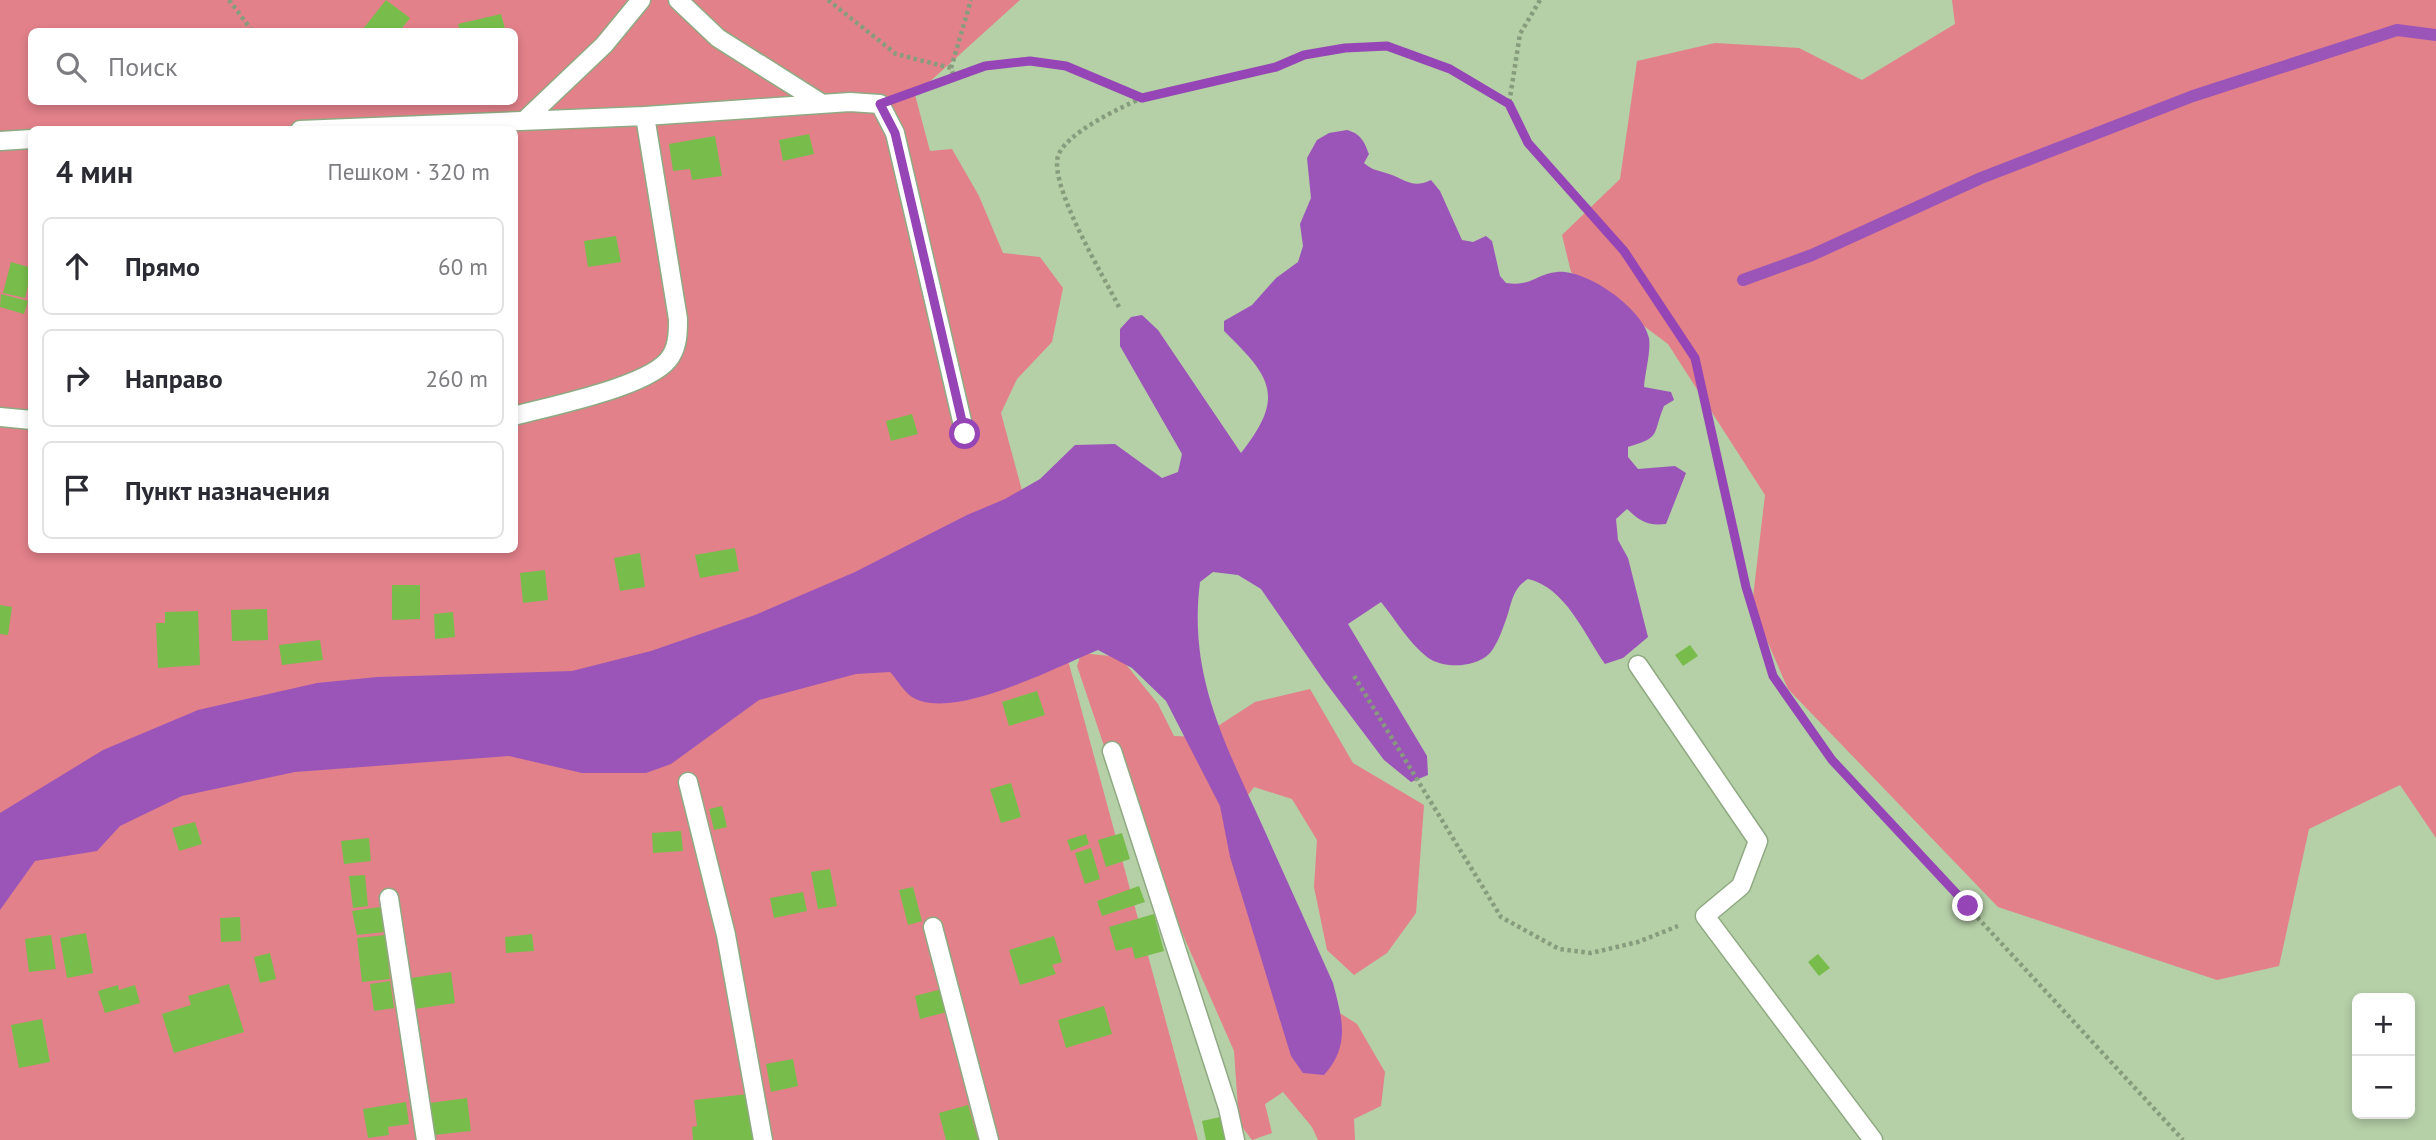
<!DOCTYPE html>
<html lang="ru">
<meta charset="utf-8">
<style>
:root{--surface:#fff;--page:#f7f7f7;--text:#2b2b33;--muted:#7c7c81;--line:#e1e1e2}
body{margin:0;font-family:"PT Sans",sans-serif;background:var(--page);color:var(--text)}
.controls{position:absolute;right:21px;bottom:21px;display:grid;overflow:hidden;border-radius:10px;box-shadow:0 4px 10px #0003}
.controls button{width:63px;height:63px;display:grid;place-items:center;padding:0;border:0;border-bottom:2px solid var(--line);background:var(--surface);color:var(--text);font:35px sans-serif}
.stop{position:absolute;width:21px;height:21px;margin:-16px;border:5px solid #9545b5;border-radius:50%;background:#fff}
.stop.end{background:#9545b5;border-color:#fff;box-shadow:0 2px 7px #0008}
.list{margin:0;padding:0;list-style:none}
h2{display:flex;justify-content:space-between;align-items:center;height:91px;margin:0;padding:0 28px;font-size:30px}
h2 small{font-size:23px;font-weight:400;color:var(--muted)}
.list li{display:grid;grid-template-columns:46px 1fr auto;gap:21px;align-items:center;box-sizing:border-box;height:98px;margin:0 14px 14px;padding:0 14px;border:2px solid var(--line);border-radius:10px}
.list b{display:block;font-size:26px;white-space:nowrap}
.list em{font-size:23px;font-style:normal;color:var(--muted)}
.icon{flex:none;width:38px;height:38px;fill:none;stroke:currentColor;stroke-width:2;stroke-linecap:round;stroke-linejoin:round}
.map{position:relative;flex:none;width:2436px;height:1140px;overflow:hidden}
.search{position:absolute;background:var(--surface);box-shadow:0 4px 10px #0003;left:28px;top:28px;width:490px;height:77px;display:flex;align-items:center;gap:18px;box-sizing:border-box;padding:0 24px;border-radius:10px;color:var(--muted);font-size:26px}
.panel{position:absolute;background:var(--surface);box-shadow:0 4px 10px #0003;left:28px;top:126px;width:490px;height:427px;border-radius:10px}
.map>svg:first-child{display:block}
.green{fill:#e2818a;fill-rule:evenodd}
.water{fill:#9b55b9}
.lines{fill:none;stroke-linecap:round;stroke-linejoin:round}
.stream{stroke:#9b55b9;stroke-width:12}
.building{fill:#78bd4b}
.lane-casing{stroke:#8fa982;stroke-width:21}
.path{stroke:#879c7c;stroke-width:4.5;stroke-dasharray:3.5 3.5;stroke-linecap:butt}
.lane{stroke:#fff;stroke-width:18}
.route{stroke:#9545b5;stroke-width:9}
</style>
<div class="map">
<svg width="2436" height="1140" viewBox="0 0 2436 1140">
<rect width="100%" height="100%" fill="#b5cfa7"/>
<!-- green -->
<path class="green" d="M0 0H1020L915 95 930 151 952 149 979 196 1003 253 1040 257 1063 288 1052 342 1017 379 1001 413 1198 1140H0ZM32 32H514V102H32ZM32 130H514V550H32Z
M1952 0H2436V838L2400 785 2309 829 2279 966 2217 980 1998 907 1788 689 1752 606 1765 495 1668 344 1571 272 1562 235 1620 179 1637 61 1715 43 1799 48 1862 80 1955 24Z
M1081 653 1120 657 1158 704 1174 736 1201 737 1255 702 1310 689 1353 763 1424 805 1416 913 1387 953 1354 975 1327 950 1314 887 1317 840 1292 799 1254 787 1243 802 1275 972 1357 1024 1385 1072 1381 1106 1354 1119 1355 1140H1318L1312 1127 1283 1092 1265 1104 1272 1133 1252 1140 1239 1123 1234 1051 1118 787 1077 666Z"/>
<!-- water -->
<path class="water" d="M1347 130C1361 134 1364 141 1369 154L1364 163C1373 171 1378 170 1389 174 1407 180 1412 189 1431 180L1440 191 1462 240 1473 242 1486 236 1492 241 1500 276 1506 283C1532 287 1535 274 1557 272 1587 269 1643 309 1649 338 1651 352 1645 372 1644 387L1671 392 1674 400 1664 406C1652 435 1662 437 1628 447V457L1638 469 1675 466 1686 473 1666 524C1647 526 1640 521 1627 509L1616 519 1618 540 1628 558 1648 637 1623 658 1605 664C1584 634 1566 588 1528 579 1510 590 1512 607 1504 625 1501 634 1495 648 1489 654 1474 668 1443 669 1427 657 1409 643 1395 619 1381 602L1348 624 1427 756 1428 775 1411 782 1384 760 1323 679 1261 589 1238 575 1213 572 1200 582C1188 676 1225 743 1263 827 1286 879 1310 931 1333 983 1342 1018 1351 1045 1324 1075L1303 1073 1291 1056 1230 857 1220 806 1166 701 1132 668 1098 650C1056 667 952 722 912 697 903 691 897 679 890 672L856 674 759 700 671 764 646 773H582L509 756 295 772 182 796 120 826 97 851 35 861 0 910V813L103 750 198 710 317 683 377 677 572 671 651 651 755 615 855 572 967 515 1005 499 1040 479 1075 445 1115 444 1162 478 1178 472 1182 454 1120 346V329L1131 317 1142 315 1158 330 1241 453C1286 396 1271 377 1224 331V321L1252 305 1276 278 1298 262 1303 246 1300 224 1311 198 1307 158 1317 140 1329 133Z"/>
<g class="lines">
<!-- stream -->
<path class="stream" d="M1743 280 1812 255 1981 178 2193 96 2397 30 2436 35"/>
</g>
<!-- building -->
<path class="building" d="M386 0 410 18 399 32H367L363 29Z
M501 14 506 32H460L458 24Z
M809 134 814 154 783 161 779 140Z
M715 136 722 176 692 180 690 169 673 171 669 144Z
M616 236 621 262 588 267 584 241Z
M11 262 32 268 25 298 3 293Z
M1 294 28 301 24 314 0 307Z
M912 414 918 434 891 441 886 421Z
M735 548 739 571 700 578 695 555Z
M640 553 645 587 620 591 614 558Z
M545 570 548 600 523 603 520 573Z
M392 585H420V619L392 620Z
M0 605 12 607 8 635 0 634Z
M267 609 268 640 232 641 231 610Z
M198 611 200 665 158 668 156 623H165V612Z
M453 612 455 637 435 639 434 614Z
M320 640 323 660 282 665 279 645Z
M1690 645 1698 656 1683 666 1675 655Z
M1037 691 1045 715 1009 726 1002 702Z
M1011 783 1021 817 1001 823 990 789Z
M722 806 727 827 714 830 709 809Z
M195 822 202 844 179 851 172 828Z
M681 831 683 851 653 853 652 833Z
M1122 833 1130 859 1106 867 1098 840Z
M1086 834 1089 844 1071 851 1067 840Z
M369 838 371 861 344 864 341 841Z
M1091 848 1100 879 1085 884 1075 853Z
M830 869 837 906 818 909 811 872Z
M365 875 368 906 353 908 349 876Z
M1139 886 1145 902 1102 916 1097 901Z
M913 887 922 921 908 925 899 890Z
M803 892 807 911 774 918 770 898Z
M380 907 384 932 357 935 352 911Z
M1154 914 1164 951 1135 959 1132 947 1116 951 1109 927Z
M240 917 241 941 221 942 220 918Z
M86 933 93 973 67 978 60 938Z
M532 934 534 951 506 953 505 937Z
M51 935 56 969 29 972 25 939Z
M385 935 390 979 362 982 357 938Z
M1054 936 1062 962 1052 965 1056 974 1020 985 1009 950Z
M270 953 276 979 260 983 254 957Z
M1818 954 1830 968 1819 976 1808 962Z
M451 972 455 1003 415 1009 411 978Z
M390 981 394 1008 374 1011 370 984Z
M229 984 244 1032 174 1053 162 1014 191 1005 188 996Z
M118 985 119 990 135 985 140 1003 105 1013 98 991Z
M942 989 947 1012 920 1019 915 996Z
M1104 1006 1112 1034 1066 1048 1058 1020Z
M42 1019 50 1062 19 1068 11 1025Z
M793 1059 798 1086 771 1092 766 1064Z
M748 1094 753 1140H693L692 1127 697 1126 694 1100Z
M467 1098 471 1131 434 1135 430 1103Z
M406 1102 409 1124 388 1127 389 1135 368 1138 363 1109Z
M968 1105 978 1140H946L939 1113Z
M1225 1116 1230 1140H1206L1202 1121Z"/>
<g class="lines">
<defs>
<path id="lane" d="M678 0 718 38 821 103
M524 121 604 45 641 0
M300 130 645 116 850 102 880 104 895 133 965 434
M0 141 32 139
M514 416C550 406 654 386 671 356 678 345 678 331 678 319L645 116
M0 417 32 420
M1638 665 1758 841 1741 886 1705 916 1873 1140
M1112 751 1228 1108 1235 1140
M688 782 726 935 763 1140
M389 898 426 1140
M933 927 989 1140"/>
</defs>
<!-- lane casing -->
<use href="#lane" class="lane-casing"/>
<!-- path -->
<path class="path" d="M229 0 253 32
M828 0 896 54 951 68 954 77
M1540 0 1520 34 1509 104 1528 143 1624 251 1695 358 1746 587 1773 676 1832 760 2183 1140
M951 68 971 0
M906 95C957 76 1011 51 1067 66 1092 73 1117 87 1141 97
M1119 307C1104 277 1049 186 1058 156 1065 134 1119 108 1140 99 1166 87 1200 85 1228 78 1280 66 1330 44 1384 46 1417 48 1480 87 1509 104
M1354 676 1501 917 1559 949 1591 953 1638 942 1678 926"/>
<!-- lane -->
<use href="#lane" class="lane"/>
</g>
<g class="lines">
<!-- route -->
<path class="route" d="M965 434 895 133 880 104 985 66 1030 61 1066 66 1142 98 1276 67 1304 55 1345 48 1387 46 1450 69 1509 104 1528 143 1624 251 1695 358 1746 587 1773 676 1832 760 1968 906"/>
</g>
</svg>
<div class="controls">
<button>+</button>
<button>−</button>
</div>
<div class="stop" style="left:965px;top:434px"></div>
<div class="stop end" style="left:1968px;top:906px"></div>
<div class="search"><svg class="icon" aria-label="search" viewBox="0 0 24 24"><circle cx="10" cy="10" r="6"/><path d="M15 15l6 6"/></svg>Поиск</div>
<section class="panel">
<h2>4 мин<small>Пешком · 320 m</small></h2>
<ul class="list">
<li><svg class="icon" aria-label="ahead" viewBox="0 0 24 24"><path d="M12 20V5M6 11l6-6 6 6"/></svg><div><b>Прямо</b></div><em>60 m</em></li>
<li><svg class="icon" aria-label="right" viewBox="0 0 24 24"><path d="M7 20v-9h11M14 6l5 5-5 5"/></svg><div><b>Направо</b></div><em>260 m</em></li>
<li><svg class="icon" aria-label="arrive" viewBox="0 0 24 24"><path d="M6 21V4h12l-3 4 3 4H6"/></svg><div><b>Пункт назначения</b></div></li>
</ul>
</section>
</div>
